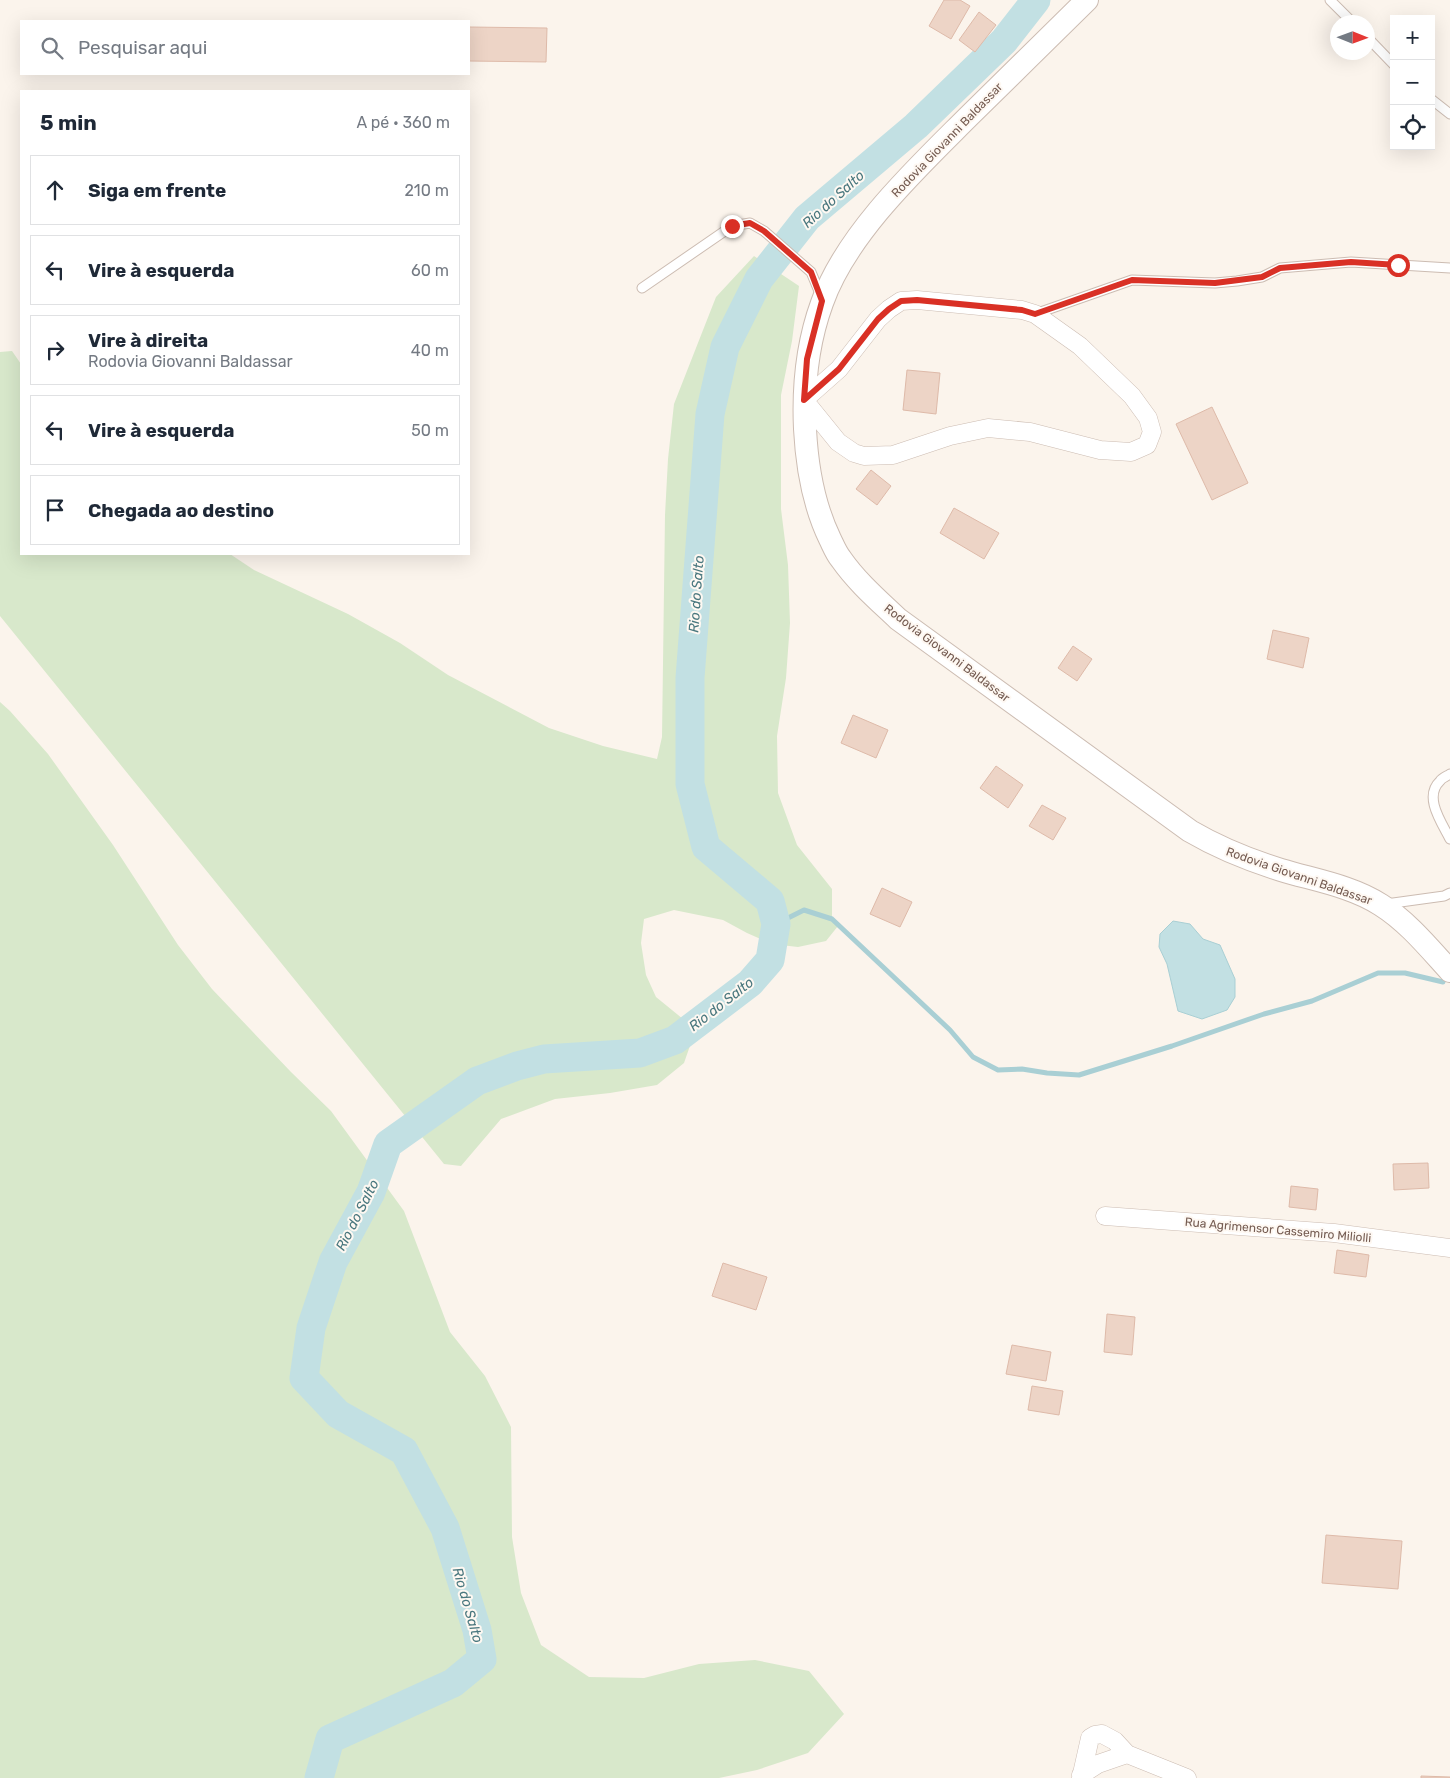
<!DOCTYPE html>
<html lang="pt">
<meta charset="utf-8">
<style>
:root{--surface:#fff;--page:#f2f2f3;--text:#1f2937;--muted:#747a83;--line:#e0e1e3}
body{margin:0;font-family:Rubik,sans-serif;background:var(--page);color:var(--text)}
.controls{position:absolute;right:15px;top:15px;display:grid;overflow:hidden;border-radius:0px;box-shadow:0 5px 20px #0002}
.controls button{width:45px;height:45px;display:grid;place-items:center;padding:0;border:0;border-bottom:1px solid var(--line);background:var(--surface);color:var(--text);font:25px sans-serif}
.compass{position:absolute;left:1330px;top:15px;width:45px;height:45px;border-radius:50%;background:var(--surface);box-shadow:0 5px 20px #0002;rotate:91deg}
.stop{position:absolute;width:15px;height:15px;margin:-11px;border:4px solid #d93025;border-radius:50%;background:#fff}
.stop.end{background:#d93025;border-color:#fff;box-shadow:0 1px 5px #0008}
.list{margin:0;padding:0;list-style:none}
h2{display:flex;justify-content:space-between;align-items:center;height:65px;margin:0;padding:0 20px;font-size:21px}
h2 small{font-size:16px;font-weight:400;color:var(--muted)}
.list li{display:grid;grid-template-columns:32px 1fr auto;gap:15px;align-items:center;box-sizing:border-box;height:70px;margin:0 10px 10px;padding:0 10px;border:1px solid var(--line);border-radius:0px}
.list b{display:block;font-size:19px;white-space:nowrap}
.list p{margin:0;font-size:16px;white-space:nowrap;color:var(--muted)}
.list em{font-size:16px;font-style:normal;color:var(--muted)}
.icon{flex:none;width:28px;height:28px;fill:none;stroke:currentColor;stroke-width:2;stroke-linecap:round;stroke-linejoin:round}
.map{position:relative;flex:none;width:1450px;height:1778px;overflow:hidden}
.search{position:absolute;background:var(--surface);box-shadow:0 5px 20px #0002;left:20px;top:20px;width:450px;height:55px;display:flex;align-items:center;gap:12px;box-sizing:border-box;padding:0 18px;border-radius:0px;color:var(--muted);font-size:19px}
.panel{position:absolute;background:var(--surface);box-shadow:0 5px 20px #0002;left:20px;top:90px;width:450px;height:465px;border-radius:0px}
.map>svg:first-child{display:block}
.green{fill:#d8e8cb}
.water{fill:#c2e0e3;stroke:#a9cfd4}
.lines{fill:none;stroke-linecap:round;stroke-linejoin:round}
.stream{stroke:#a9cfd4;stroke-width:5}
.river{stroke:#c2e0e3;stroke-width:29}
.building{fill:#edd4c6;stroke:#debaa9}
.service-casing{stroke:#ccbcb2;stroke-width:11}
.minor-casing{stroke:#ccbcb2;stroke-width:19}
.tertiary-casing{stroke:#ccbcb2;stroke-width:24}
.service{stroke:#fff;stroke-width:9}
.minor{stroke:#fff;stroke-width:18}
.tertiary{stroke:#fff;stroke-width:22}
.route{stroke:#d93025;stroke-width:6}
.labels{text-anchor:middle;stroke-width:4;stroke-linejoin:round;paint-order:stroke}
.street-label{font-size:12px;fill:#745b51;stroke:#fef8f2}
.water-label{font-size:14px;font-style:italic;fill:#49777e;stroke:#fef8f2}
</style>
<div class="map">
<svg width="1450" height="1778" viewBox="0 0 1450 1778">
<rect width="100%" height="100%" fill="#fbf4ec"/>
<!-- green -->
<path class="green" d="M754 256 799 286 792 341 781 395V509L788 565 790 623 786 678 777 736 778 793 797 845 832 889V919L838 926 826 941 798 947 772 944 747 933 723 920 674 910 644 919 641 943 646 975 656 997 683 1019 692 1040 684 1063 657 1085 610 1093 555 1099 501 1119 461 1166 444 1164 0 616V352L12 351 21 364V554H230L254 570 348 614 400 643 448 675 549 728 603 746 657 759 662 737 665 515 668 459 674 404 716 297Z
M0 702 10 711 48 754 113 845 178 945 212 989 291 1072 331 1111 404 1211 450 1332 485 1376 511 1427 512 1537 521 1593 541 1645 589 1677 644 1678 699 1664 755 1660 809 1671 844 1714 808 1753 757 1770 719 1778H0Z"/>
<!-- water -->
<path class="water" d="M1173 921 1190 924 1203 939 1220 945 1235 979V997L1227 1010 1202 1019 1178 1011 1167 964 1159 947 1160 934Z"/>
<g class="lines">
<!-- stream -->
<path class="stream" d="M776 924 804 910 832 919 950 1030 973 1057 998 1070 1022 1069 1047 1073 1079 1075 1172 1046 1264 1014 1312 1001 1378 973H1405L1443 982"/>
<!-- river -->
<path class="river" d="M319 1778 330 1739 453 1683 482 1659 477 1630 445 1528 404 1451 338 1414 304 1378 311 1328 333 1262 371 1192 388 1144 477 1081 517 1066 544 1059 640 1053 675 1040 750 983 770 960 776 924 770 901 706 847 690 784V678L710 414 725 347 759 279 807 218 916 126 1004 41 1036 0"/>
</g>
<!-- building -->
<path class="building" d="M944 0H960L970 6 951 39 929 26Z
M979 12 996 25 975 52 959 40Z
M469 27 547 28 546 62 469 61Z
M907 370 940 373 936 414 903 410Z
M1212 407 1248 483 1212 500 1176 424Z
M871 470 891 486 877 505 856 489Z
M954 508 999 533 984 559 940 533Z
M1273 630 1309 638 1303 668 1267 659Z
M1073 646 1092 659 1077 681 1058 668Z
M853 715 888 730 876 758 841 743Z
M996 766 1023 785 1008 808 980 788Z
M1042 805 1066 818 1053 840 1029 826Z
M882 888 912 902 900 927 870 914Z
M1428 1163 1429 1188 1394 1190 1393 1164Z
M1291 1186 1318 1189 1316 1210 1289 1207Z
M1337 1250 1369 1255 1366 1277 1334 1273Z
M723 1263 767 1277 756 1310 712 1296Z
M1107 1314 1135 1317 1132 1355 1104 1352Z
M1012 1345 1051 1352 1046 1381 1006 1374Z
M1032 1386 1063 1391 1059 1415 1028 1410Z
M1326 1535 1402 1541 1398 1589 1322 1583Z
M1421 1776 1450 1777V1778H1421Z"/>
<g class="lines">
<defs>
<path id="service" d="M1330 0 1352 22
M1368 38 1394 65
M1431 99 1450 114
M642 288 732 226 750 223 764 231 811 272 821 296
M1035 314 1132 280 1215 283 1237 281 1262 277 1280 268 1351 262 1450 268
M1450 774C1447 776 1442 778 1440 781 1423 797 1442 823 1450 839
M1386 904 1444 896 1450 893"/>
<path id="minor" d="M917 300 1022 310 1035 314 1080 346 1132 396 1148 418 1152 432 1147 445 1131 452 1100 450 1030 432 988 428 950 436 893 455 864 456 854 453 838 442 804 400 839 369 878 319 889 309 901 301Z
M1105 1216 1334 1233 1450 1248
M1081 1775 1098 1764 1127 1754
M1081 1778 1090 1738 1095 1735 1102 1734 1115 1741 1127 1754 1187 1778"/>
<path id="tertiary" d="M1087 0C1047 39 1008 78 968 117 918 167 846 234 822 303 807 344 803 386 805 429 807 468 813 504 830 539 833 545 836 553 841 559 857 582 878 600 898 619L1190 831C1219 848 1249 860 1281 870 1314 880 1352 886 1381 905 1408 922 1429 948 1450 971"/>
</defs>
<!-- service casing -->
<use href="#service" class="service-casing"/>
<!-- minor casing -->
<use href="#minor" class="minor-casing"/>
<!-- tertiary casing -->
<use href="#tertiary" class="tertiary-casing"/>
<!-- service -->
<use href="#service" class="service"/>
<!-- minor -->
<use href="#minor" class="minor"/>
<!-- tertiary -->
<use href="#tertiary" class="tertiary"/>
</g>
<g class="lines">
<!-- route -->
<path class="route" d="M732 226 750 223 764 231 811 272 822 301 807 359 804 400 839 369 878 319 889 309 901 301 917 300 1022 310 1035 314 1132 280 1215 283 1262 277 1280 268 1351 262 1398 265"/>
</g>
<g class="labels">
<!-- street labels -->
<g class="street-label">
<text transform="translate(947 140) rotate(-46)" y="4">Rodovia Giovanni Baldassar</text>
<text transform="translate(947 653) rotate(37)" y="4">Rodovia Giovanni Baldassar</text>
<text transform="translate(1299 876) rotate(19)" y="4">Rodovia Giovanni Baldassar</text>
<text transform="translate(1278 1230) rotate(5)" y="4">Rua Agrimensor Cassemiro Miliolli</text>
</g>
<!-- water labels -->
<g class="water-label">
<text transform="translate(833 199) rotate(-42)" y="5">Rio do Salto</text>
<text transform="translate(696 594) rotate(-86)" y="5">Rio do Salto</text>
<text transform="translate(721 1004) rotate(-38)" y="5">Rio do Salto</text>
<text transform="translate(357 1215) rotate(-63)" y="5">Rio do Salto</text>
<text transform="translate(468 1605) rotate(74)" y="5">Rio do Salto</text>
</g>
</g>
</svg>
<div class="controls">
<button>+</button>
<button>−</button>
<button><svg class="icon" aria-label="locate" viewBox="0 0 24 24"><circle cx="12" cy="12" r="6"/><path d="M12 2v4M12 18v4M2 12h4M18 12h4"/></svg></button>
</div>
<svg class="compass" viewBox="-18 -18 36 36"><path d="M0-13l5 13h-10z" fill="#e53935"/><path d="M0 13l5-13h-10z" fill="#747a83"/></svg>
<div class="stop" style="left:1398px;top:265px"></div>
<div class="stop end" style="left:732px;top:226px"></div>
<div class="search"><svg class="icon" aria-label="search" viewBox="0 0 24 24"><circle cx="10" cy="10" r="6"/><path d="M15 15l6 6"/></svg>Pesquisar aqui</div>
<section class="panel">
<h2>5 min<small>A pé · 360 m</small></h2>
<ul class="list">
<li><svg class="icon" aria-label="ahead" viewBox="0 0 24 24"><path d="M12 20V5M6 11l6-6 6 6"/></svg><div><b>Siga em frente</b></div><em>210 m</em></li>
<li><svg class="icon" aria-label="left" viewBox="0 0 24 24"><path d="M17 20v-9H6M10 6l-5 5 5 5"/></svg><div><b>Vire à esquerda</b></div><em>60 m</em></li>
<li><svg class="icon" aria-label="right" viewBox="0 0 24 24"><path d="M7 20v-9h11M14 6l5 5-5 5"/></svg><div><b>Vire à direita</b><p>Rodovia Giovanni Baldassar</p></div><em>40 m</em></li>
<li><svg class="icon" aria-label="left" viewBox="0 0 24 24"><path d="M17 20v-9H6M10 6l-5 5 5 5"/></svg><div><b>Vire à esquerda</b></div><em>50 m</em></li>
<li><svg class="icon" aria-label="arrive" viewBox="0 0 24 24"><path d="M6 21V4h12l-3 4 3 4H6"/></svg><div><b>Chegada ao destino</b></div></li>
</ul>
</section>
</div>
